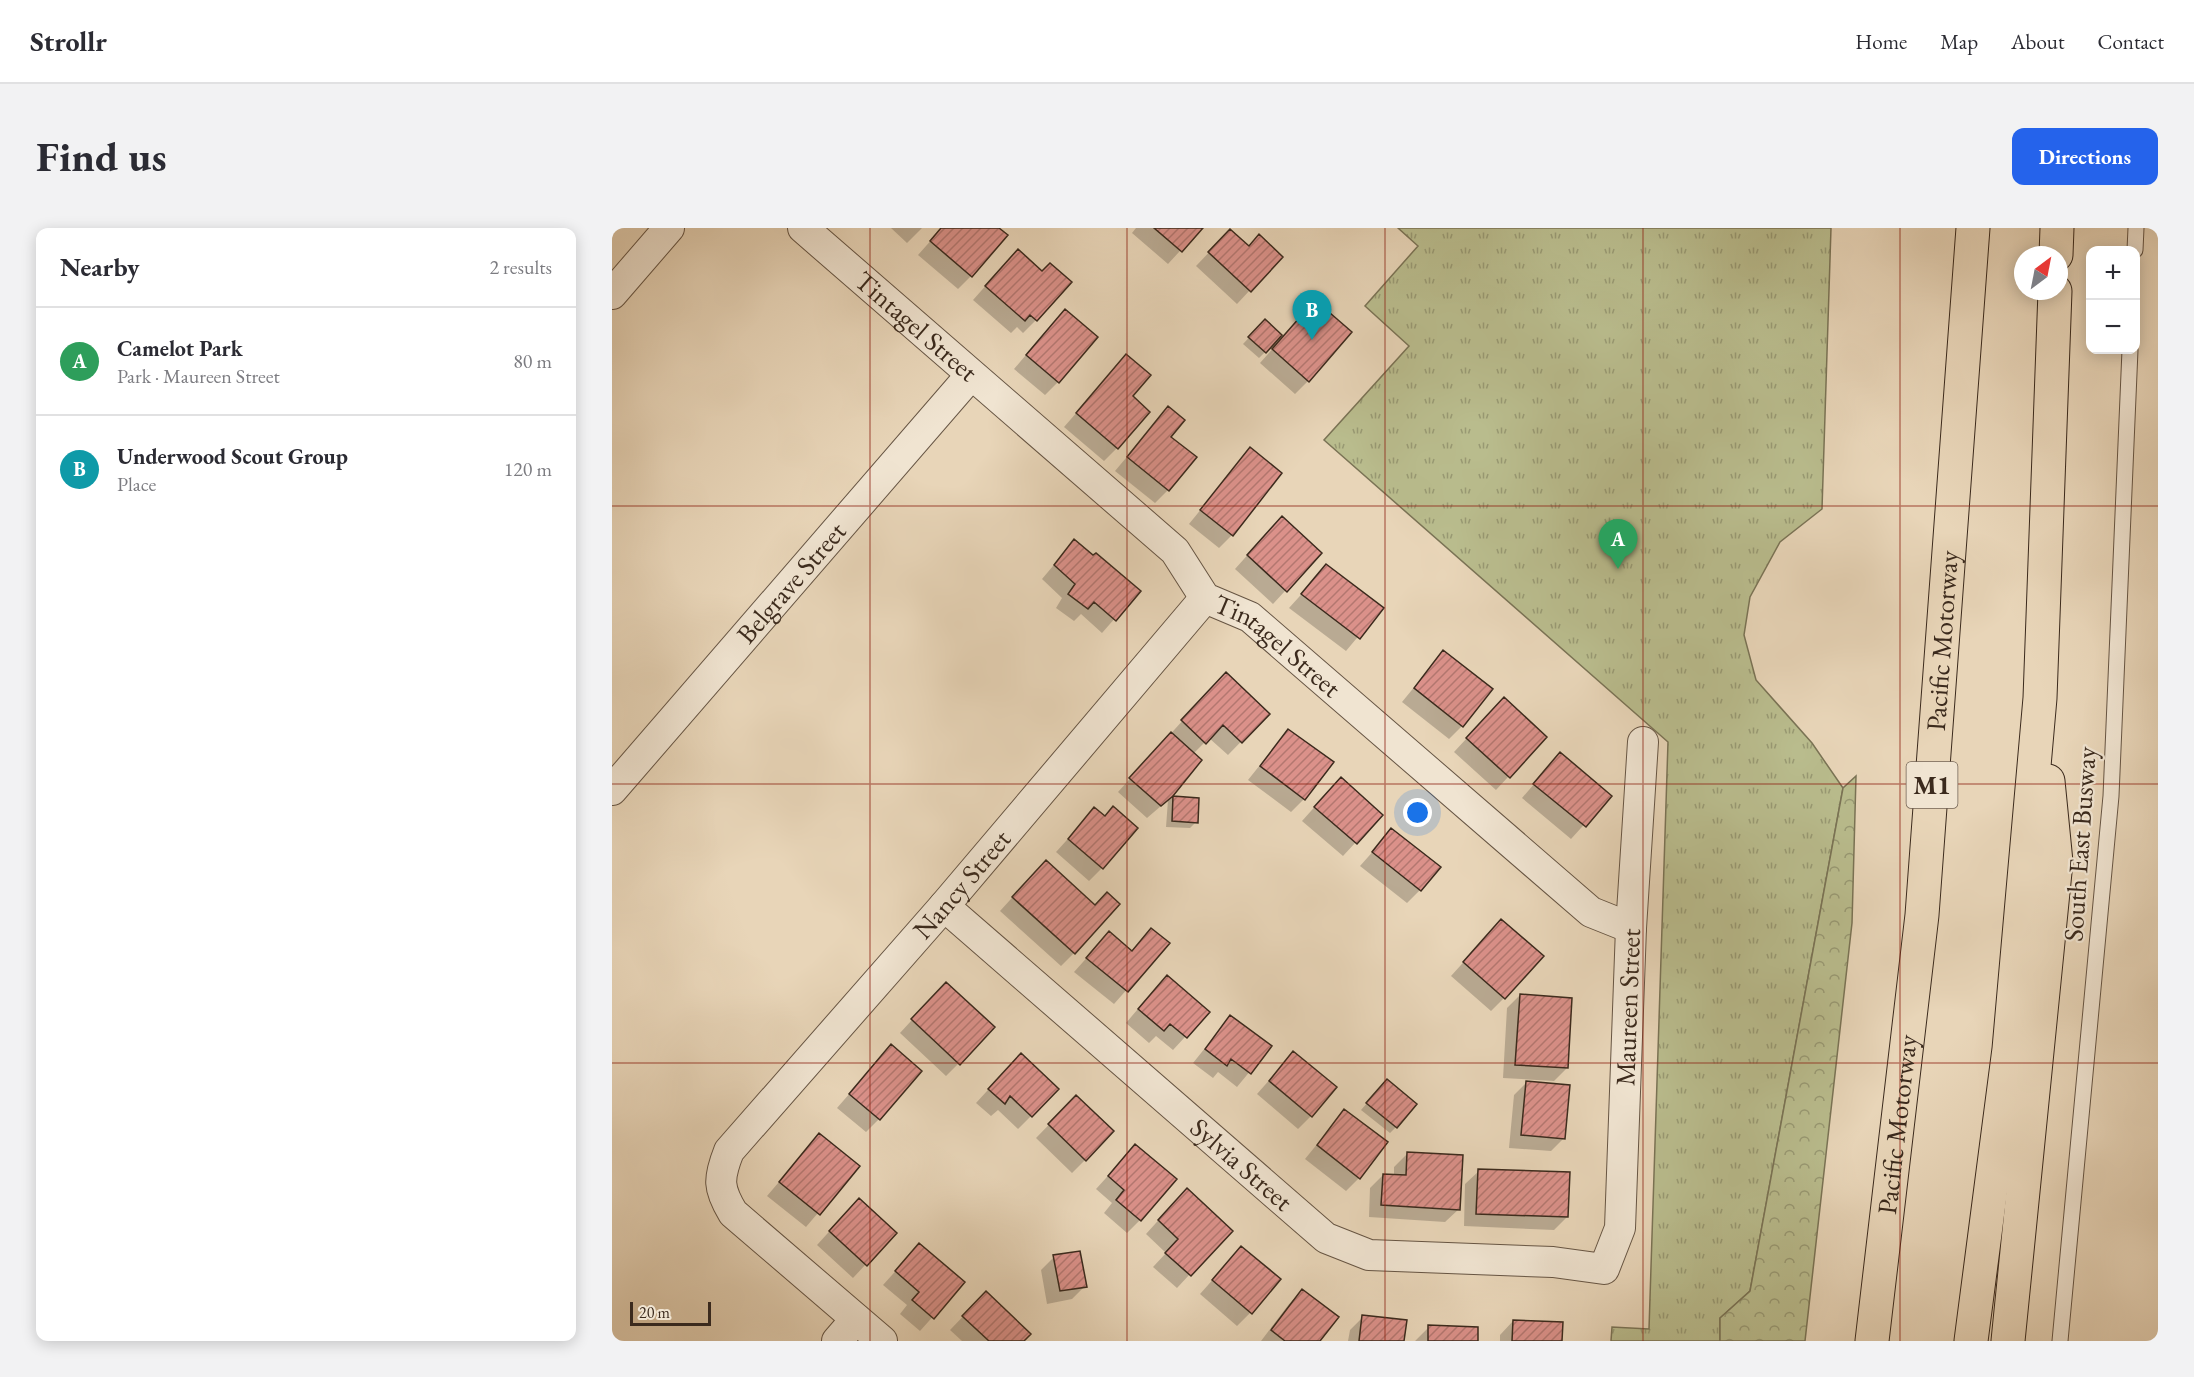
<!DOCTYPE html>
<meta charset="utf-8">
<style>
:root{--surface:#fff;--page:#f2f2f3;--text:#2b2b33;--muted:#7c7c81;--line:#e1e1e2;--accent:#2563eb}
body{margin:0;font-family:"EB Garamond",serif;background:var(--page);color:var(--text)}
.controls{position:absolute;right:18px;top:18px;display:grid;overflow:hidden;border-radius:12px;box-shadow:0 3px 15px #0003}
.controls button{width:54px;height:54px;display:grid;place-items:center;padding:0;border:0;border-bottom:2px solid var(--line);background:var(--surface);color:var(--text);font:30px sans-serif}
.compass{position:absolute;left:1402px;top:18px;width:54px;height:54px;border-radius:50%;background:var(--surface);box-shadow:0 3px 15px #0003;rotate:32deg}
.scale{position:absolute;left:18px;bottom:15px;width:81px;box-sizing:border-box;padding-left:6px;border:3px solid #3b2a1d;border-top:0;font-size:16px;line-height:21px;white-space:nowrap;color:#3b2a1d;-webkit-text-stroke:4px #f0e4d1;paint-order:stroke}
.you{position:absolute;left:806px;top:585px;width:21px;height:21px;margin:-15px;border:4px solid #fff;border-radius:50%;background:#1a73e8;box-shadow:0 0 0 9px #1a73e833}
.badge{display:grid;place-items:center;width:39px;height:39px;border-radius:50%;background:var(--accent);color:#fff;font-size:20px;font-weight:700}
.pin{position:absolute;translate:-50% -50px;filter:drop-shadow(0 2px 3px #0008)}
.pin::after{content:'';position:absolute;top:32px;width:21px;height:18px;background:inherit;clip-path:polygon(0 0,100% 0,50% 100%)}
.list{margin:0;padding:0;list-style:none}
h2{display:flex;justify-content:space-between;align-items:center;height:78px;margin:0;padding:0 24px;font-size:26px}
h2 small{font-size:20px;font-weight:400;color:var(--muted)}
.list li{display:grid;grid-template-columns:39px 1fr auto;gap:18px;align-items:center;box-sizing:border-box;height:108px;padding:0 24px;border-top:2px solid var(--line)}
.list b{display:block;font-size:22px;white-space:nowrap}
.list p{margin:0;font-size:20px;white-space:nowrap;color:var(--muted)}
.list em{font-size:20px;font-style:normal;color:var(--muted)}
.map{position:relative;flex:none;width:1546px;height:1113px;overflow:hidden;border-radius:12px}
header{display:flex;align-items:center;gap:36px;box-sizing:border-box;height:84px;padding:0 30px;background:var(--surface);border-bottom:2px solid var(--line)}
header strong{font-size:28px}
nav{display:flex;gap:33px;margin-inline-start:auto;font-size:21px}
.intro{display:flex;align-items:center;justify-content:space-between;box-sizing:border-box;height:144px;padding:0 36px}
h1{margin:0;font-size:42px}
.button{padding:15px 27px;border-radius:12px;background:var(--accent);color:#fff;font-size:21px;font-weight:700}
main{display:flex;gap:36px;padding:0 36px}
aside{flex:1;background:var(--surface);border-radius:12px;box-shadow:0 3px 15px #0003}
.map>svg:first-child{display:block}
.grass{fill:url(#grass-tufts);stroke:#7a7355;stroke-width:1.5}
.forest{fill:url(#forest-crowns);stroke:#7a7355;stroke-width:1.5}
.shadow{fill:#0003}
.building{fill:url(#building-hatch);stroke:#3b2a1d;stroke-width:1.5}
.lines{fill:none;stroke-linecap:round;stroke-linejoin:round}
.service-casing{stroke:#654;stroke-width:17}
.minor-casing{stroke:#654;stroke-width:32}
.motorway-casing{stroke:#3b2a1d;stroke-width:35}
.service{stroke:#f0e4d1;stroke-width:15}
.minor{stroke:#f0e4d1;stroke-width:30}
.motorway{stroke:#e8d5b8;stroke-width:33}
.grid{fill:none;stroke:#8f2418;stroke-width:1.5;stroke-opacity:0.55}
.labels{text-anchor:middle;stroke-width:4.5;stroke-linejoin:round;paint-order:stroke}
.shield{fill:#f0e4d1;stroke:#716253;stroke-width:1.5}
.shield-label{font-size:26px;font-weight:bold;fill:#3b2a1d}
.street-label{font-size:27px;fill:#3b2a1d;stroke:#f0e4d1}
</style>
<header>
<strong>Strollr</strong>
<nav><a>Home</a><a>Map</a><a>About</a><a>Contact</a></nav>
</header>
<div class="intro"><h1>Find us</h1><a class="button">Directions</a></div>
<main>
<aside>
<h2>Nearby<small>2 results</small></h2>
<ul class="list">
<li><span class="badge" style="background:#2e9e5b">A</span><div><b>Camelot Park</b><p>Park · Maureen Street</p></div><em>80 m</em></li>
<li><span class="badge" style="background:#0f9aa8">B</span><div><b>Underwood Scout Group</b><p>Place</p></div><em>120 m</em></li>
</ul>
</aside>
<div class="map">
<svg width="1546" height="1113" viewBox="0 0 1546 1113">
<defs>
<pattern id="grass-tufts" width="24" height="20" patternUnits="userSpaceOnUse" patternTransform="scale(1.5)"><rect width="24" height="20" fill="#b9bc8d"/><path d="M3 7l-1-3M5 7V3M7 7l1-3M15 17l-1-3M17 17v-4M19 17l1-3" fill="none" stroke="#989973"/></pattern>
<pattern id="forest-crowns" width="20" height="18" patternUnits="userSpaceOnUse" patternTransform="scale(1.5)"><rect width="20" height="18" fill="#b9bc8d"/><path d="M2 6a3 3 0 1 1 6 0M12 15a3 3 0 1 1 6 0" fill="none" stroke="#989973"/></pattern>
<pattern id="building-hatch" width="6" height="6" patternUnits="userSpaceOnUse" patternTransform="scale(1.5)"><rect width="6" height="6" fill="#db918a"/><path d="M-1 1l2-2M0 6l6-6M5 7l2-2" fill="none" stroke="#b37770"/></pattern>
</defs>
<rect width="100%" height="100%" fill="#e8d5b8"/>
<filter id="stains"><feTurbulence type="fractalNoise" baseFrequency=".00333" numOctaves="4"/><feColorMatrix values="0 0 0 0 .2 0 0 0 0 .09 0 0 0 0 .02 0 0 0 .5 -.17"/></filter>
<radialGradient id="worn" r=".72"><stop offset=".6" stop-color="#630" stop-opacity="0"/><stop offset="1" stop-color="#630" stop-opacity=".3"/></radialGradient>
<!-- grass -->
<path class="grass" d="M786 0H1219L1210 281 1168 314 1138 369 1132 407 1144 452 1200 515 1231 560 1138 1063 1108 1090V1113H999L1000 1099 1037 1101 1056 514 712 212 797 118 753 78 806 18Z"/>
<!-- forest -->
<path class="forest" d="M1244 548 1240 695 1193 1113H1108V1090L1138 1063 1231 560Z"/>
<!-- shadow -->
<path class="shadow" d="M279 0H310L295 15Z
M330 0H385L359 48 346 61 306 27Z
M524 0H589L556 36 520 5Z
M605 16 636 19 669 29 625 76 584 38Z
M393 36 424 92 411 105 405 99 399 105 361 72Z
M691 87 696 153 683 166 648 135Z
M440 96 446 154 433 167 402 141Z
M647 99 653 124 647 130 631 116Z
M514 128 518 168 505 220 492 233 452 199Z
M556 180V262L543 275 503 243Z
M638 221 620 307 607 320 577 296Z
M657 303 708 325 661 376 623 341Z
M462 313 526 364 490 405 469 386 462 393 444 380 450 370 430 351Z
M715 338 770 380 734 423 677 380Z
M831 424 850 498 837 511 790 474Z
M601 459 656 486 616 527 597 510 581 526 558 570 586 571 584 594 578 600 554 599 556 572 535 590 506 564Z
M879 484 933 509 884 562 842 524Z
M676 502 692 571 679 584 636 552Z
M948 526 998 568 959 611 910 570Z
M716 564 769 587 731 628 690 593Z
M483 581 492 589 490 640 477 653 444 624Z
M780 602 808 662 795 675 748 638Z
M421 647 462 725 449 738 388 683Z
M539 702 556 715 502 776 462 744 497 705 519 723Z
M877 706 892 770 879 783 839 748Z
M542 762 596 784 561 822 544 808 537 815 514 795Z
M908 767 955 840 942 853 891 850 895 780Z
M321 769 347 835 334 848 288 805Z
M618 789 658 819 625 859 606 844 601 850 581 835Z
M279 818 267 891 254 904 225 880Z
M681 825 699 888 686 901 645 866Z
M396 840 419 888 406 901 386 882 379 888 364 875Z
M915 854 952 910 939 923 897 920 902 867Z
M769 859 784 899 778 905 749 882Z
M464 869 473 932 460 945 424 910Z
M732 883 747 950 734 963 693 931Z
M207 907 246 938 194 999 155 968Z
M523 918 528 992 515 1005 492 985 500 975 484 961Z
M795 926 847 981 833 994 757 989 758 960 771 947 782 948V939Z
M867 943 955 989 942 1002 852 998 853 956Z
M562 975 618 1003 565 1060 541 1039 554 1025 534 1006Z
M234 985 283 1005 241 1050 205 1017Z
M307 1017 351 1055 308 1103 288 1086 295 1077 271 1057Z
M629 1020 638 1085 625 1098 588 1066Z
M442 1029 473 1058 460 1071 435 1076 429 1042Z
M690 1063 706 1113H649L677 1076Z
M361 1078 410 1113H350L338 1102Z
M751 1089 791 1113H736L738 1102Z
M901 1093 949 1113H888V1107Z
M817 1099 864 1113H803Z"/>
<!-- building -->
<path class="building" d="M329 0H387L396 7 360 49 318 13Z
M542 0H591L570 24Z
M618 1 637 18 647 6 671 29 639 64 596 24Z
M406 21 430 43 438 35 460 54 425 93 418 87 413 93 373 58Z
M703 72 740 104 697 154 660 121Z
M453 81 486 109 447 155 414 127Z
M653 91 670 107 654 125 636 109Z
M514 126 539 147 521 168 538 184 506 221 464 185Z
M556 178 573 192 559 209 585 229 557 263 515 229Z
M638 219 670 245 621 308 588 282Z
M670 288 710 325 675 364 635 327Z
M462 311 481 327 484 325 529 363 504 393 482 374 476 381 456 366 463 356 442 337Z
M714 336 772 380 748 411 689 366Z
M831 422 881 461 851 499 802 460Z
M614 444 658 486 630 515 611 497 594 516 569 492Z
M892 469 935 509 898 550 854 510Z
M676 501 722 534 693 572 648 538Z
M559 504 590 532 561 568 549 578 517 550Z
M948 524 1000 568 974 599 921 556Z
M729 549 771 587 745 616 702 579Z
M561 568 587 570 586 595 560 593Z
M501 578 526 600 491 641 456 611 482 579 493 588Z
M779 600 829 639 809 663 760 624Z
M434 632 483 677 495 664 508 676 463 726 400 669Z
M889 691 932 728 893 771 851 734Z
M539 700 558 715 516 764 474 730 497 703 520 723Z
M555 747 598 784 575 810 558 796 552 803 526 781Z
M334 754 383 799 348 837 299 791Z
M908 766 960 770 956 840 903 837Z
M618 787 660 818 639 846 619 831 615 838 593 821Z
M279 816 310 843 268 892 237 866Z
M681 823 725 859 700 889 657 853Z
M409 825 447 861 420 889 398 868 393 876 376 861Z
M775 851 805 876 785 900 754 875Z
M914 853 958 857 953 911 909 907Z
M464 867 502 903 474 933 436 896Z
M732 881 776 914 748 951 705 917Z
M207 905 248 938 208 987 167 954Z
M523 916 565 951 529 993 504 972 512 962 496 948Z
M795 924 851 927 848 982 769 977 771 946 794 947Z
M866 941 958 944 956 989 864 986Z
M575 960 621 1003 579 1048 553 1025 566 1011 546 992Z
M247 970 285 1005 255 1038 217 1003Z
M307 1015 353 1054 322 1091 300 1072 307 1064 283 1043Z
M629 1018 669 1051 640 1086 600 1052Z
M468 1023 475 1059 448 1063 441 1027Z
M690 1061 727 1089 708 1113H673L659 1102Z
M374 1063 419 1106 412 1113H377L350 1088Z
M750 1087 795 1092 792 1113H747Z
M901 1092 951 1094 950 1113H900Z
M816 1097 866 1099V1113H816Z"/>
<g class="lines">
<defs>
<path id="service" d="M1523 22 1524 0
M1448 1113 1499 568 1518 122"/>
<g id="minor">
<path id="s1" d="M191 0 563 323 593 370 638 389 979 684 1019 700"/>
<path d="M0 66 57 0"/>
<path id="s2" d="M0 562 359 147"/>
<path id="s3" d="M332 678 714 1010 757 1027 941 1034 992 1041 1008 1000 1019 700 1031 514"/>
<path d="M225 1113 244 1091"/>
<path id="s4" d="M270 1113 121 985C106 960 106 951 117 923L332 678 593 370"/>
</g>
<g id="motorway">
<path d="M1444 27 1445 0"/>
<path id="s5" d="M1260 1113 1310 687 1361 0"/>
<path d="M1359 1113 1397 821 1428 470 1443 63"/>
<path d="M1396 1113 1444 634 1436 553"/>
</g>
</defs>
<!-- service casing -->
<use href="#service" class="service-casing"/>
<!-- minor casing -->
<use href="#minor" class="minor-casing"/>
<!-- motorway casing -->
<use href="#motorway" class="motorway-casing"/>
<!-- service -->
<use href="#service" class="service"/>
<!-- minor -->
<use href="#minor" class="minor"/>
<!-- motorway -->
<use href="#motorway" class="motorway"/>
</g>
<!-- grid -->
<path class="grid" d="M258 0V1113M515 0V1113M773 0V1113M1031 0V1113M1288 0V1113M0 278H1546M0 556H1546M0 835H1546"/>
<g class="labels">
<!-- shield labels -->
<rect class="shield" x="1294.5" y="534" width="51" height="46" rx="4.5"/>
<g class="shield-label">
<text x="1320" y="566">M1</text>
</g>
<!-- street labels -->
<g class="street-label">
<text dy="9" stroke="none"><textPath href="#s1" startOffset="150">Tintagel Street</textPath></text>
<text dy="9" stroke="none"><textPath href="#s2" startOffset="274">Belgrave Street</textPath></text>
<text dy="9" stroke="none"><textPath href="#s5" startOffset="704">Pacific Motorway</textPath></text>
<text dy="9" stroke="none"><textPath href="#s1" startOffset="636">Tintagel Street</textPath></text>
<text transform="translate(1468 616) rotate(-86)" y="9">South East Busway</text>
<text dy="9" stroke="none"><textPath href="#s4" startOffset="616">Nancy Street</textPath></text>
<text dy="9" stroke="none"><textPath href="#s3" startOffset="1053">Maureen Street</textPath></text>
<text dy="9" stroke="none"><textPath href="#s5" startOffset="218">Pacific Motorway</textPath></text>
<text dy="9" stroke="none"><textPath href="#s3" startOffset="394">Sylvia Street</textPath></text>
</g>
</g>
<rect width="100%" height="100%" filter="url(#stains)"/>
<rect width="100%" height="100%" fill="url(#worn)"/>
</svg>
<div class="controls">
<button>+</button>
<button>−</button>
</div>
<svg class="compass" viewBox="-18 -18 36 36"><path d="M0-13l5 13h-10z" fill="#e53935"/><path d="M0 13l5-13h-10z" fill="#7c7c81"/></svg>
<div class="scale">20 m</div>
<div class="you"></div>
<div class="pin badge" style="left:1006px;top:341px;background:#2e9e5b">A</div>
<div class="pin badge" style="left:700px;top:112px;background:#0f9aa8">B</div>
</div>
</main>
